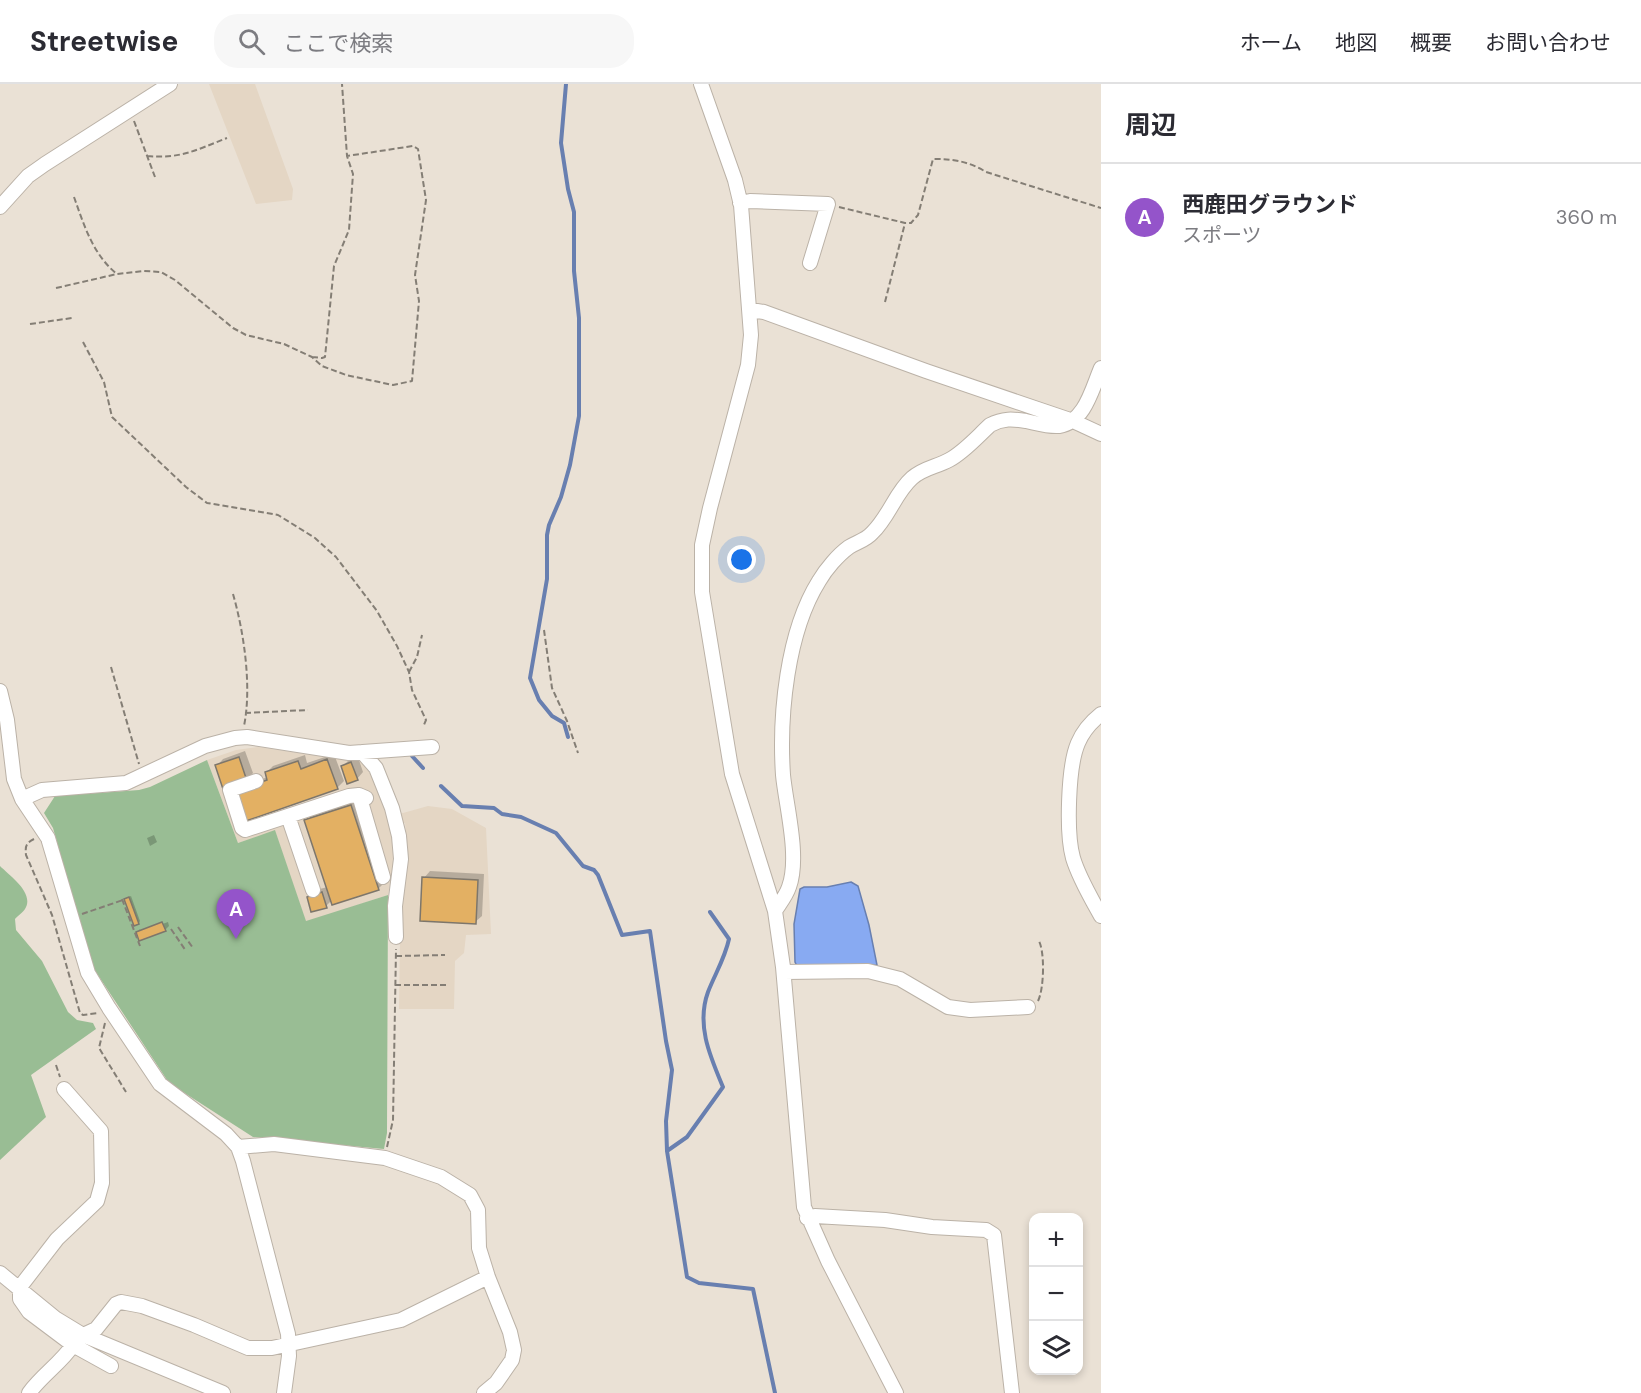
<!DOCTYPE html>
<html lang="ja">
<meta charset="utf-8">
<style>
:root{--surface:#fff;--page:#f7f7f7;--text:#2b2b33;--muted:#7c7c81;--line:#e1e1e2;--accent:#9454ca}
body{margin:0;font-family:"DM Sans","Noto Sans JP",sans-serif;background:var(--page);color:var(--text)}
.controls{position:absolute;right:18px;bottom:18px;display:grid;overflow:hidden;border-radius:12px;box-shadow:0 3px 9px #0003}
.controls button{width:54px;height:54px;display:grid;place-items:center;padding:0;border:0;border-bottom:2px solid var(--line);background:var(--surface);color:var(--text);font:30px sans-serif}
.you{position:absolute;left:742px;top:476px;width:21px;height:21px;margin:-15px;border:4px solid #fff;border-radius:50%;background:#1a73e8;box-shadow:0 0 0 9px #1a73e833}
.badge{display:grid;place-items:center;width:39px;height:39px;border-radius:50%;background:var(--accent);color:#fff;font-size:20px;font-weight:700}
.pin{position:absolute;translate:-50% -50px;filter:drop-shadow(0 2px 3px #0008)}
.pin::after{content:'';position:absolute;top:32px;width:21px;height:18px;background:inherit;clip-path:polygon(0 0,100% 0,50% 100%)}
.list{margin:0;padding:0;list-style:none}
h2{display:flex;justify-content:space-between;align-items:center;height:78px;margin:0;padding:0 24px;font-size:26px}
h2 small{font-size:20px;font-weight:400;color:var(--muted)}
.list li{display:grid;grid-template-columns:39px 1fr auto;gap:18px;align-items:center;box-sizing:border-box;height:108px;padding:0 24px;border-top:2px solid var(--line)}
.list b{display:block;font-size:22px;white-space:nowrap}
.list p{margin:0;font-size:20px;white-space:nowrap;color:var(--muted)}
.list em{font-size:20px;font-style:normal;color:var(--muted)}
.icon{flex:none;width:33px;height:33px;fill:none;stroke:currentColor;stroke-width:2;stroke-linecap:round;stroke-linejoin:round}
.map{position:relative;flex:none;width:1101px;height:1309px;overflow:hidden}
header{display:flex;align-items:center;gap:36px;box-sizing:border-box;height:84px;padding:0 30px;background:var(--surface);border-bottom:2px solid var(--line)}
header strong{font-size:28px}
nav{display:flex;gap:33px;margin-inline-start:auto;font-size:21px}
.search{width:420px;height:54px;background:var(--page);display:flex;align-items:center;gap:15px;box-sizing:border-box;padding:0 21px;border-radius:24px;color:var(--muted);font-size:22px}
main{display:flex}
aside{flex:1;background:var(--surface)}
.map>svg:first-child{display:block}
.built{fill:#e4d6c4}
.green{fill:#99bd94}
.water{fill:#88aaf2;stroke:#687fb0;stroke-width:1.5}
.shadow{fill:#0003}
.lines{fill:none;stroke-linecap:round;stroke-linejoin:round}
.stream{stroke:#687fb0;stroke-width:4}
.building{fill:#e3b063;stroke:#7d766b;stroke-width:1.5}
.minor-casing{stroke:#bbb2a7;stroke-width:16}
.path{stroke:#847e75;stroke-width:2;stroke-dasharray:6 3;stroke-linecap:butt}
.minor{stroke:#fff;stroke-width:14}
</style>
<header>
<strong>Streetwise</strong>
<div class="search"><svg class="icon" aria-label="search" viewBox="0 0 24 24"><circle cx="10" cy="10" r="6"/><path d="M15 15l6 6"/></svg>ここで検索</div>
<nav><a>ホーム</a><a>地図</a><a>概要</a><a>お問い合わせ</a></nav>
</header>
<main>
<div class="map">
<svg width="1101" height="1309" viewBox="0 0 1101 1309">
<rect width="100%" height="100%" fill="#eae1d5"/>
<!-- built -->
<path class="built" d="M209 0H255L293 105 292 116 256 120Z
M258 663 326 673 367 676 387 727 403 729 428 722 452 725 486 744 491 850 466 851 464 869 455 877 454 925H399L400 856 403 853V813L408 768 405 739H392L393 782 388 811 306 838 275 747 238 759 207 676 236 666Z"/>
<!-- green -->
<path class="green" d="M207 676 238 759 275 746 306 837 388 811 387 1049 384 1065 253 1053 169 999 92 882 53 744 44 729 55 712 139 706 150 703Z
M0 782C10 792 35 809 25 825 23 828 18 832 15 835L16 846 42 877 68 928 77 936 93 939 96 945 31 991 46 1033 0 1076Z"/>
<!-- water -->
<path class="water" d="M851 798 858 802 869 841 877 881 797 882 795 878 794 840 800 805 804 803H827Z"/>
<!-- shadow -->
<path class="shadow" d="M245 667 253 689 246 696 217 682 223 675Z
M334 670 344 697 337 704 241 702 268 693 266 689 273 682 305 671 307 679Z
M358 673 363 688 357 695 343 682 349 676Z
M358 716 385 798 378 805 332 816 326 822 308 813 315 806 328 803 306 737 313 730Z
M154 751 157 758 150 762 147 754Z
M430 787 484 790 482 832 475 838 424 794Z
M131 812 140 837 139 839 125 815Z
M168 838 169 842 165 846 138 848 140 845V848Z"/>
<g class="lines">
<!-- stream -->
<path class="stream" d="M566 0 561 59 568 105 574 128V187L579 234V332L570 381 561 413 549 441 547 451V495L530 594 539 616 552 632 564 639 568 653
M412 672 423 684
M441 702 462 722 494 724 502 730 521 733 556 749 583 782 594 786 598 791 622 851 650 847 666 957 672 986 666 1037 667 1067 687 1193 699 1199 753 1205 775 1309
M667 1067 687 1053 723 1003C710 972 696 941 708 908 715 890 725 874 729 855L710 828"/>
</g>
<!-- building -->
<path class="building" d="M239 673 247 697 223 705 215 681Z
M327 675 338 705 243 738 233 708 267 696 265 688 298 677 301 685Z
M351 678 358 696 347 700 341 682Z
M351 721 379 806 332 821 304 736Z
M422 793 478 796 476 840 420 837Z
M322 808 327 824 311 828 307 813Z
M129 813 139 840 134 842 124 815Z
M162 838 166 847 139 857 136 848Z"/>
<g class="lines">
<defs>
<path id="minor" d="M701 0 735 96 741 121 751 251 748 281 710 424 702 461V508L732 690 775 827 783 883 804 1123 828 1177 896 1309
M740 119 750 117 828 120 810 179
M0 123 28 92 45 80 170 0
M751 226 764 228 926 287 1073 337 1101 350
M0 607 7 636 14 695 22 715 48 754 88 889 109 924 160 1000 226 1050 238 1063 243 1077 288 1250 289 1272 284 1309
M1101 630C1091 638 1083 647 1078 659 1068 682 1066 749 1073 774 1079 794 1091 814 1101 832
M362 668 376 684 392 724 399 752 401 775 395 822 396 853
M256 697 230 706 242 744 245 746 349 712 359 711 366 714
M359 711 383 793
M22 715 42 706 126 699 205 662 235 654 247 653 349 669 432 663
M288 732 313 806
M775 827C780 819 786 812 789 803 800 773 786 722 783 691 779 631 787 548 819 497 826 485 838 471 849 463 857 458 866 456 872 449 889 433 895 409 912 394 923 384 936 383 949 376 964 368 977 353 990 341 1003 334 1013 335 1026 337 1036 339 1048 343 1059 342 1085 338 1092 305 1101 284
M784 888 868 887 900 895 948 923 970 926 1028 923
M64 1005 101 1047 102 1099 97 1117 57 1155 20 1203V1215L29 1228 73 1261 111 1282
M238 1063 274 1060 385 1074 441 1093 470 1111 478 1126 479 1164 488 1193 510 1248 514 1266 512 1276 496 1299 484 1309
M807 1134 815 1132 885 1136 932 1143 986 1146 994 1151 1012 1309
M0 1189 55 1234 83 1251 223 1309
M83 1251 96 1245 116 1220 121 1218 142 1222 194 1241 248 1264H272L401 1236 488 1193
M29 1309C42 1291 61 1279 73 1261"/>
</defs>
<!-- minor casing -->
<use href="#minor" class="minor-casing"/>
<!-- path -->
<path class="path" d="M134 37 155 93
M147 72C181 75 196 66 227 54
M74 113C84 141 93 171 117 190
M839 123 905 139H911L918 131 933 75C953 75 968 77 986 88L1101 124
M56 204 117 190 144 187 161 188 175 196 233 244 246 251 284 260 312 273 322 282 346 291 393 301 412 297 419 217 415 191 426 116 418 65 413 62 347 72
M885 218 905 139
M30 240 72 234
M83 258 104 298 112 333 186 403 207 419 278 431 315 454 336 473 377 527 397 562 409 588 412 606 426 636 423 643
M312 273 322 274 325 273 334 182 349 146 353 90 347 72 342 0
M233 510C244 548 252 603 244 642
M544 546 552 604 567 637 578 669
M111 583 139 680
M409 588 417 573 422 551
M245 629 308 626
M34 755C26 759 25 762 26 771L52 831 80 929 83 931 99 929
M122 815 140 862
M82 830 123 816
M178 843 193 864
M171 845 186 867
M396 872 445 871
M395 901H446
M1038 917C1044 905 1045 869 1039 857
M105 939 99 964 126 1008
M56 981 60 993
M387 1063 393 1036 396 865"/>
<!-- minor -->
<use href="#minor" class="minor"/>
</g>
</svg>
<div class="controls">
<button>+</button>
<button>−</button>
<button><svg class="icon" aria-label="layers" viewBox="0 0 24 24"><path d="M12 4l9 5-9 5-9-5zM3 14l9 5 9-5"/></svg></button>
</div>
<div class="you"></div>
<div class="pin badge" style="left:236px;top:855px">A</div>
</div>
<aside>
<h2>周辺<small></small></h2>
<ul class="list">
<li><span class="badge">A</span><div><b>西鹿田グラウンド</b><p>スポーツ</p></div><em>360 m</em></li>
</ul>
</aside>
</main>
